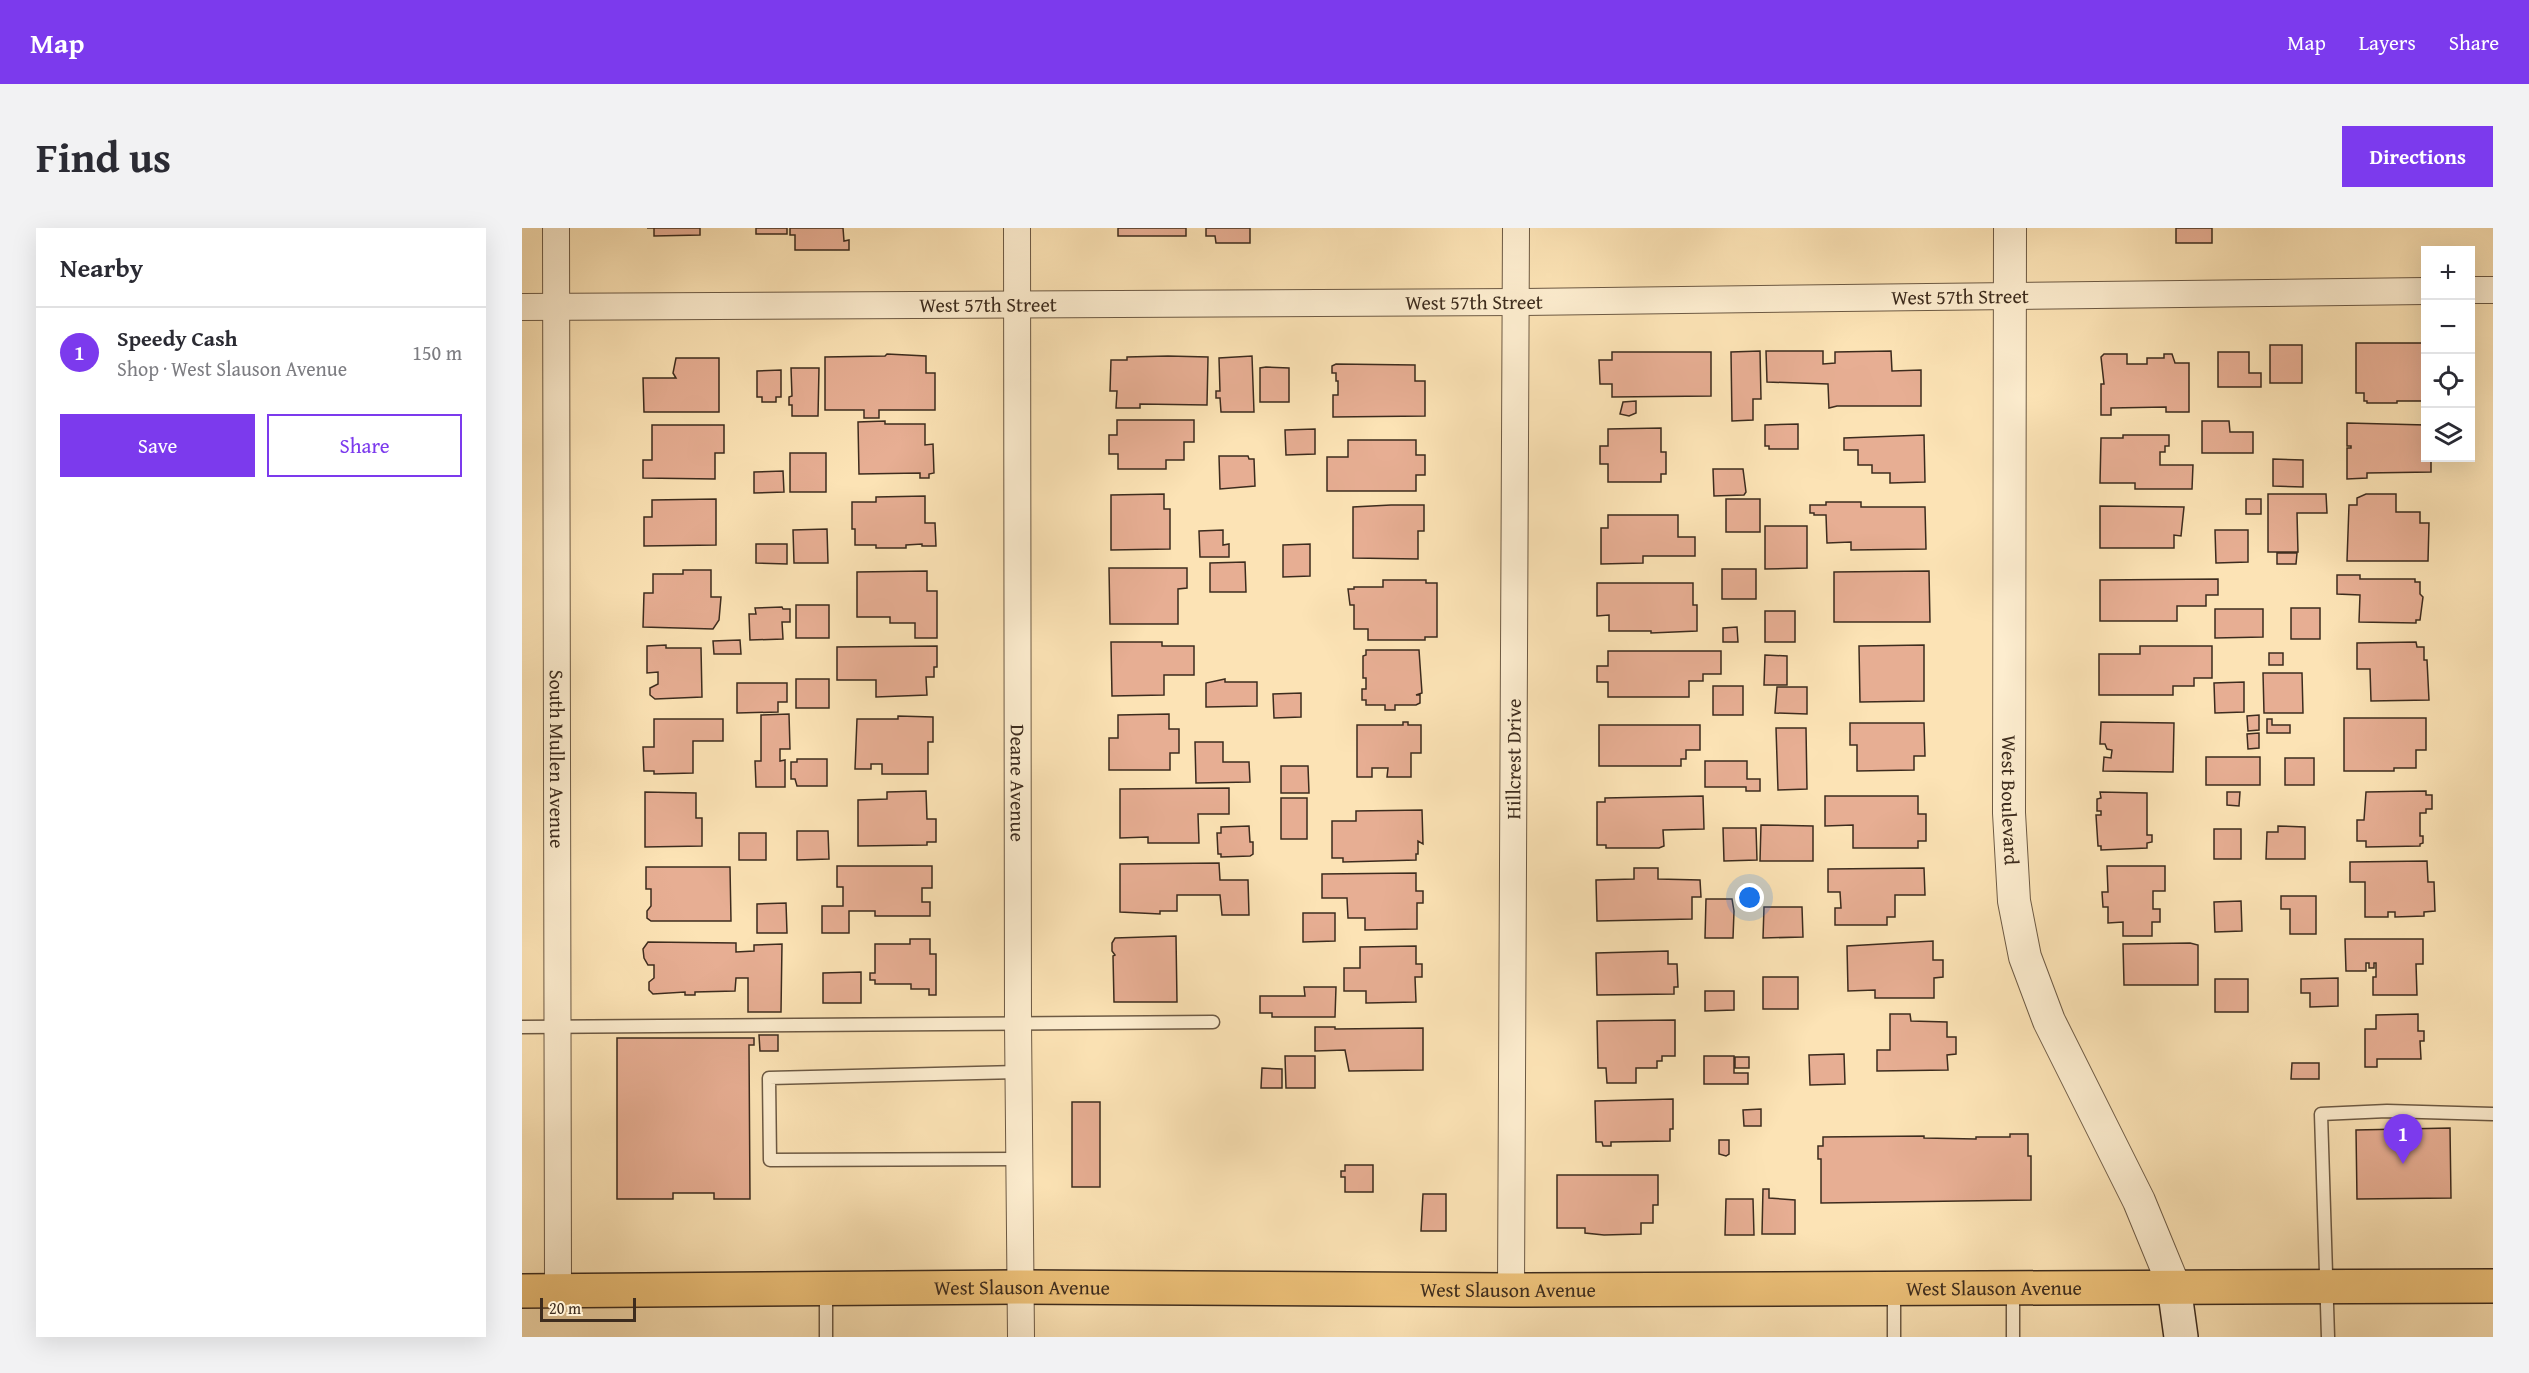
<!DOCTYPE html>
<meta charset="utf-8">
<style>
:root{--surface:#fff;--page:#f2f2f3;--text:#2b2b33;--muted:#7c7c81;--line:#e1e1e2;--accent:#7c3aed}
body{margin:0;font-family:"Gentium Book Plus",serif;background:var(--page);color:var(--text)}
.controls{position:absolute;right:18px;top:18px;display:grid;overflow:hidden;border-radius:0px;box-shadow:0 6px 24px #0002}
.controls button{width:54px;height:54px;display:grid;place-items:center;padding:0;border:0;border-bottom:2px solid var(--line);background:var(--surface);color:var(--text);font:30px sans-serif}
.scale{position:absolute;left:18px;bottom:15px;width:96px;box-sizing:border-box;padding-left:6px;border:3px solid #3d2c1e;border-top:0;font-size:16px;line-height:21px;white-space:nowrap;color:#3d2c1e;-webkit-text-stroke:4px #fdedcf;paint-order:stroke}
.you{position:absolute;left:1228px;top:670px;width:21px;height:21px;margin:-15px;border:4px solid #fff;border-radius:50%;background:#1a73e8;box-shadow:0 0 0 9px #1a73e833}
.badge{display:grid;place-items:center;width:39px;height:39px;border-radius:50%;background:var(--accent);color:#fff;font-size:20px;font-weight:700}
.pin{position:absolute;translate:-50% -50px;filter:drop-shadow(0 2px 3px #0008)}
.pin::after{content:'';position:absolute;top:32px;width:21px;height:18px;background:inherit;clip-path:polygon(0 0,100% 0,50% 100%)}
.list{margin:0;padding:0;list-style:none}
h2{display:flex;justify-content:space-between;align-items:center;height:78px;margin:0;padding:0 24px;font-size:26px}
h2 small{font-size:20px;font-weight:400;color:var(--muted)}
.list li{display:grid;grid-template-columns:39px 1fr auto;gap:18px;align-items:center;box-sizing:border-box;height:90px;padding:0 24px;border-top:2px solid var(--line)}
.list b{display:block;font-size:22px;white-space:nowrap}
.list p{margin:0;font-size:20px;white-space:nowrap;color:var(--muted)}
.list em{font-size:20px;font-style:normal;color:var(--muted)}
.actions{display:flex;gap:12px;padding:18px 24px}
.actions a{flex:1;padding:14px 0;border:2px solid var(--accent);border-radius:0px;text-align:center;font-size:21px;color:var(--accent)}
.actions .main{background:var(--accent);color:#fff}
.icon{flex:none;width:33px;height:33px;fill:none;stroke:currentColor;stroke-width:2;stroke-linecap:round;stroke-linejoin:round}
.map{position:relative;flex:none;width:1971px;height:1109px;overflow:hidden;border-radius:0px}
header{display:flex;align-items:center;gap:36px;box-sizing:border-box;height:84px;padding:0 30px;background:var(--accent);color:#fff}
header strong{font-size:28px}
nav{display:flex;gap:33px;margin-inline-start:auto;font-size:21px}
.intro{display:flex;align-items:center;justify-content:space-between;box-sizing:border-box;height:144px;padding:0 36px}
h1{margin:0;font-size:42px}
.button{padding:15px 27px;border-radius:0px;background:var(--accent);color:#fff;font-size:21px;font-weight:700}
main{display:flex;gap:36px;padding:0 36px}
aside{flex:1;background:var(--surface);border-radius:0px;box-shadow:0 6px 24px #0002}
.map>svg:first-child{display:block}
.building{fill:#e7ae93;stroke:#3d2c1e;stroke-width:1.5}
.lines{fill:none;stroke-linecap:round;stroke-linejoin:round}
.service-casing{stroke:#6d5a44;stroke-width:15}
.minor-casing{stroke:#6d5a44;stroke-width:28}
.tertiary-casing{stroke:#6d5a44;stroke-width:34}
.secondary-casing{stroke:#3d2c1e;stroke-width:36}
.primary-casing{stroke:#3d2c1e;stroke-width:36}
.service{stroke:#fdedcf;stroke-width:12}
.minor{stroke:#fdedcf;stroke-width:26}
.tertiary{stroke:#fdedcf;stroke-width:32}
.secondary{stroke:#fdedcf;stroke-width:33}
.primary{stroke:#eec27a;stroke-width:33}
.labels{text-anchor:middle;stroke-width:4.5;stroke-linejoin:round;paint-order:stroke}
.street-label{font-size:20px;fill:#3d2c1e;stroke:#fdedcf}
</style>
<header>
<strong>Map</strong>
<nav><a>Map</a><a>Layers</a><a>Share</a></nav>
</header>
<div class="intro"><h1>Find us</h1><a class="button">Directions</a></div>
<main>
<aside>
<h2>Nearby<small></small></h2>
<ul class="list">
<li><span class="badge">1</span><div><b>Speedy Cash</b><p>Shop · West Slauson Avenue</p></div><em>150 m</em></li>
</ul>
<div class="actions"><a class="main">Save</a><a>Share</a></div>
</aside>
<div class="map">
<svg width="1971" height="1109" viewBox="0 0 1971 1109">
<rect width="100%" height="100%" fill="#fce3b5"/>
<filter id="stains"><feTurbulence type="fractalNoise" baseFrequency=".00333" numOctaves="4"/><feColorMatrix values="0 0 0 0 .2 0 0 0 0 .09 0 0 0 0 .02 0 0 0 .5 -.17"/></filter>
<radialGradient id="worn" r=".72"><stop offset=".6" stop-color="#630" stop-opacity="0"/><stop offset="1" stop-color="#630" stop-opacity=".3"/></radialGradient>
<!-- building -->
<path class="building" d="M125 0H178V7L132 8V0Z
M234 0H265V6H234Z
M268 0H321L322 13 327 12V22H273V7H268Z
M596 0H664V8H596Z
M684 0H728V15H694L693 8H684Z
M1654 0H1690V15H1654Z
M1834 115H1904V173H1875V175H1845V173H1842V165H1834Z
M1748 117H1780V155H1748Z
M1238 123 1239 171H1231V192L1210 193 1209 124Z
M1244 123H1301V136L1313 135V124L1369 123 1370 143 1399 142V178H1315L1307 180 1306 156 1245 154Z
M1090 124H1189V168L1090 169V156H1078L1077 132H1090Z
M1696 124H1727V145H1739V159H1696Z
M365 126 404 128V145H413V182H357V190H342V182H303V129L363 128Z
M1582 126H1605V136H1625V130H1642V126H1650L1653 135H1667V184H1644V179L1589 180V187H1579V156H1582L1579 129Z
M646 128 686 129 685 177 618 176V180H594L595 163H588L589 132H605V129Z
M730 128 732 184H699L698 170H694V163H698L697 130Z
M154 130H197V184H122L121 150H154L151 145Z
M814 136 893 137V153H903V188L811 189V167H816V153H814V145H810V138Z
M744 139 767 140V174H738V140Z
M269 140H297L296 188H270V177H267V169L270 168Z
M259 142V169H254V174H240V169H235V143Z
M1114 173V185L1107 188 1098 186 1101 174Z
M595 192H672V214H662V232H644V241H596V226H587V207H595Z
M363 193V196H403V217L411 216 412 245 407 246V250H398V245L337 246 336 194Z
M1680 193H1707L1708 204H1731V225H1680Z
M1825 195 1904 197V230H1909V244L1845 245V250L1825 251V220H1829V218H1825Z
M1276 196V221H1247V218H1243V197Z
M130 197H202V225H193V251L121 250V232H130Z
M1139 200V224H1144V246H1139V254H1086V236H1078V218H1086V201Z
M793 201V226L764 227 763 202Z
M1402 207 1403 254 1368 255V245H1350V237H1336V222H1322V210Z
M1601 207H1647V218H1643V224H1638V237H1671L1670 261H1613V255H1578L1579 210H1601Z
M826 212H894V227H903V247H894V263H805V229H826Z
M268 225H304V264H268Z
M697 228H726L727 231H732L733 258 698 261Z
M1751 231 1781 232V259L1751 258Z
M1191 241H1221L1224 264 1222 267 1192 268Z
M261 243 262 264 232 265V244Z
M642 266V281H648V321L589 322V267Z
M1746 266H1804L1805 285H1775L1776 324H1746Z
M1844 266H1874V284H1898V295H1907L1906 333H1825L1827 277H1835V270Z
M403 268V295H413L414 318H400V316L384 317V320H354V317H333V301H330V274H354V269Z
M194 271V317L122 318V289H130V272Z
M1204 271H1238V304H1204Z
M1724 271H1739V286H1724Z
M1304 274H1339V279H1403L1404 321 1329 322V314L1305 315 1304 287H1292V285H1288V277H1304Z
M869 277H902V303H896V331L831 330V279Z
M1578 278 1662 279 1659 308 1652 307V320H1578Z
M1086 287H1156V309H1173V328H1121V335L1079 336V300H1086Z
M1243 298H1285V340L1243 341Z
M305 301 306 335H272L271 302Z
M701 302V317L707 316V329H678L677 303Z
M1693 302H1726V334L1694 335Z
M234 316H265V336L234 335Z
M788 316V348L761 349V317Z
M1755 325H1775L1774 336H1755Z
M723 334 724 364H688V335Z
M587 340H665V360L656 361V396H588Z
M1200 341H1234V371H1200Z
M161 342H189V369H199L197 392 191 401 121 399 122 365H131V346H161Z
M405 343V363H415V410H393V395H368V389H335V344Z
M1407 343 1408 394H1312V344Z
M1815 347H1838V351H1893V354H1898V366L1901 369 1898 392H1894V395L1837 394 1838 367 1815 366Z
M1696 351V367H1684V378H1655V393H1578V352Z
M861 352H904V355H915V409H903V412H846V401H832V377H828L826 361H832V359H861Z
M1075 355H1171V377H1175V403L1129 405V403H1087V387L1075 388Z
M274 377H307V410H274Z
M260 379 261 381H268V394H260L261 411 228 412 227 386H234L233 380Z
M1769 380H1798V411H1769Z
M1693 381H1741V409L1693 410Z
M1243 383H1273V414H1243Z
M1215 399 1216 414H1201V400Z
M218 412 219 426H192L191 413Z
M589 414H640V418H672V447H642V467L590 468Z
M1894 414 1895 419H1902V432H1905L1907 472 1849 473 1848 441H1835V415Z
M144 417V420H179L180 469 133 471 128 467V460L136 456V444L125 445V418Z
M1402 417V473L1338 474 1337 418Z
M415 418V439H412V449H404L405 467 354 469V452H315V419Z
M1618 418H1690V450H1672V458H1651V467H1577V426H1618Z
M844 422H897L900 465 894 467H898V475L894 477H873V482H863V477H844V472H840V461H844V450H841V428L844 427Z
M1086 423H1199V446H1181V453H1167V469H1086V454H1075V438H1086Z
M1747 425H1761V437H1747Z
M1243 427 1265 428V457H1242Z
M1741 445H1780L1781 485H1742Z
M274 451H307V480H274Z
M703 451V454H735V478L684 479V455Z
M1722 454V484L1693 485 1692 455Z
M215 455H265V474H256V484L215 485Z
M1191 458H1221V487H1191Z
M1255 459H1285V486L1253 485Z
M779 465V489L752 490 751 466Z
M267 486 268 521H258V533L263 532V559H234L233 533H239V487Z
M647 486V501H657V525H648V542H587V510H596V487Z
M1737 487V502L1726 503 1725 488Z
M376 488 411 489V514H406V546H360V536H349V541H333L335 491H376Z
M1822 490H1904V522H1894V540H1872V543H1822Z
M132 491H201V513H171V545L132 546V543H122L121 519H132Z
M1745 491H1750V497H1768V505H1745Z
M881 494H886V497H899V525H889V549H865L866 540H850V549H835V497H881Z
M1579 494 1652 495 1651 544 1581 543 1582 529 1589 530 1590 522 1585 521 1583 516H1578Z
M1328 495H1402L1403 528H1392V542L1335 543V517H1328Z
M1077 497H1178V522H1164V531H1159V538H1077Z
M1254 500H1284L1285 561 1256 562Z
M1737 505V520L1726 521 1725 506Z
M673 514H701V534H727L728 554 674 555Z
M1684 529H1738V557H1684Z
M1763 530H1792V557H1763Z
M275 531H305V558H275L273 551H269V534H275Z
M1183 533H1225V551H1238V563H1224V559H1183Z
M759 538H786L787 565H759Z
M707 560V586H676L677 615H626V609L598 610V561Z
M404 563 405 591H414V614H405V617L336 618V572L365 571V564Z
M1904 563V567H1910V581H1904V585H1898V608H1901V615L1898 616V618L1844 619V613H1835V592H1842L1844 564Z
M123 564 174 565V590H180V618L123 619Z
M1578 564 1625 565V607H1630V614L1625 615V620L1579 622V618H1576L1574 587H1579V583H1575V571L1579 570Z
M1705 564H1718L1717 578 1705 577Z
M1181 568 1182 601 1141 602 1142 618 1137 620H1084V617H1075V574H1083V570Z
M1303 568H1396V586H1404V613H1396V620H1331V597L1303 598Z
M759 570H785V611H759Z
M900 582 901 616 896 613V626H894V632L821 634V630H810V593H834V583Z
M1239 597 1291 598V633H1238Z
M727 598 728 614H731V626L728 628 699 629V626H696L695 605H699V599Z
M1756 598 1783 599V631H1744L1745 604H1756Z
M1201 600H1234L1235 632 1202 633Z
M1692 601H1719V631H1692Z
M275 603H306L307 631 275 632Z
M217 605H244V632H217Z
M1905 633 1906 654H1912L1913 683 1902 684V688L1873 689V684H1866V689H1843V654H1828V634Z
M697 635 698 652H726L727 687H700L698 667H655V683H638V686L598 684V636Z
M315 638H410V660H400V674H408V688H353V683H327V705H300V678H321V659H315Z
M1585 638H1643V663H1631V681H1638V694H1630V708H1601V694L1586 695V679H1581L1580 664H1586Z
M124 639H208L209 693H129L125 690V683L129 678V661H124Z
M1112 640H1136V651L1178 652 1179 669H1170V691L1075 693 1074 652 1112 651Z
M1402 640 1403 667H1373V689H1365V697H1313V680H1319L1318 664H1306V641Z
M894 645V663H901V675H895V701L843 702V690H826L825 670H800V646Z
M1759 668H1794V706H1768V681H1759Z
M1184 671H1210L1212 683 1211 710H1183Z
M1719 673 1720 703 1693 704 1692 674Z
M264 675 265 705H235V676Z
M1242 679H1280L1281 709 1241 710Z
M781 685H813V713L781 714Z
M654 708 655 774H592L591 728 593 727 590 723V715L593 710Z
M388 711H408V726H414V767H407V761H389V756H353V752H348V745H353V716H388Z
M1823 711H1901V736H1894L1895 767H1851V749H1854V735H1852V740H1847V735H1844V743H1824Z
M1411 713V732H1421V749L1412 750V770H1353V762L1326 763 1325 718Z
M126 714 214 715V724L232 723V717L260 716 259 784H226V750H214L213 763 173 764V767H163V764L131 766 127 762V754L132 750V737H126L122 730 121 721Z
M1668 715 1676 717V757H1602L1601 716Z
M894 718V736H900V749H893L894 774 844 775V763H822V740H838V719Z
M1146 723V736H1155L1156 759H1152V766L1075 767 1074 725Z
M339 744V775H301V745Z
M1241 749H1276V781H1241Z
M1816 750V778L1788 779V765H1779V751Z
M1693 751H1726V784H1693Z
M782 759H814L813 789H750V785H738V768H783Z
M1183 763H1212V782L1183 783Z
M1368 786H1388L1389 793 1425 794V809H1434V826L1425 827 1426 842 1355 843V822H1368Z
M1896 786V803H1902V813H1898L1899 831H1855V839H1843V801H1854V787Z
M1153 792V828H1140V833H1135V840H1114V855H1085L1084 840H1076L1075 793Z
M793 799H813V801L901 800V842L827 843 823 822 793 823Z
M237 807H256V823H238Z
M95 810H232V817H227L228 971H192V965H151V971H95Z
M1322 826 1323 856 1288 857 1287 827Z
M763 828H793V860H764Z
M1182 828H1212V845H1226V856H1182Z
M1213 829H1227V840H1213Z
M1770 835H1797V851H1769Z
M740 840 760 841V860H739Z
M1151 871V901H1148V913L1089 914V918H1081L1080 914H1074L1073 873Z
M550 874H578V959H550Z
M1239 881V898H1222L1221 882Z
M1928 900 1929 970 1835 971 1834 902Z
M1488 906H1506V928H1509V972L1299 975V931H1296V918H1301V909L1402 908V910L1454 911V909H1488Z
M1197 912H1207V926L1204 928 1197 926Z
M823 937H851V964H823V949H819V943H823Z
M1035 947H1136V977H1131V995H1119V1006L1082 1007 1063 1005V1000H1035Z
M1241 961H1247V970L1273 972V1006H1240Z
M901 966H924V1003H899Z
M1204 971H1231L1232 1007H1203Z"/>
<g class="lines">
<defs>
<path id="service" d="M0 799 691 794
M497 844 247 850 248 932 498 931
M304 1062V1109
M1372 1062V1109
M1491 1062V1109
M1806 1109 1799 886 1865 883 1971 886"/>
<g id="minor">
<path id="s1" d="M34 0 36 1062"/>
<path id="s2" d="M495 0 496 795 499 1109"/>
<path d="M1948 62H1971"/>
<path id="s3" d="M0 79 994 74 1904 63"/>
<path id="s4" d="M989 1062 994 0"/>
</g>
<g id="tertiary">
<path id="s5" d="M1488 0 1487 585 1492 673 1503 729 1527 793 1617 973 1652 1058"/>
</g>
<path id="secondary" d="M1652 1058 1659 1109"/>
<g id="primary">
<path id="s6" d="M0 1063 499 1059 989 1062 1971 1058"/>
</g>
</defs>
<!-- service casing -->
<use href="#service" class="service-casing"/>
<!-- minor casing -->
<use href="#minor" class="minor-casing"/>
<!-- tertiary casing -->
<use href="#tertiary" class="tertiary-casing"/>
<!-- secondary casing -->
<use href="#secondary" class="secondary-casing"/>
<!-- primary casing -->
<use href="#primary" class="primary-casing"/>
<!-- service -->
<use href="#service" class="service"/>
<!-- minor -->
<use href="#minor" class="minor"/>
<!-- tertiary -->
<use href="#tertiary" class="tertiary"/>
<!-- secondary -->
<use href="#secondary" class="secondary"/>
<!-- primary -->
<use href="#primary" class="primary"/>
</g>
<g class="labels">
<!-- street labels -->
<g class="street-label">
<text dy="7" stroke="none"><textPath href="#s3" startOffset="1438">West 57th Street</textPath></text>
<text dy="7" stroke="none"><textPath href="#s3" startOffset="952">West 57th Street</textPath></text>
<text dy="7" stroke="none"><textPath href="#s3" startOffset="466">West 57th Street</textPath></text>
<text dy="7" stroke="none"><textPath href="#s1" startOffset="531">South Mullen Avenue</textPath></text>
<text dy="7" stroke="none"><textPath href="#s4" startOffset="531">Hillcrest Drive</textPath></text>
<text dy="7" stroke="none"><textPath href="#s2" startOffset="555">Deane Avenue</textPath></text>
<text dy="7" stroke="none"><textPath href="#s5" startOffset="572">West Boulevard</textPath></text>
<text dy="7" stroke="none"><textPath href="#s6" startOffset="500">West Slauson Avenue</textPath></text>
<text dy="7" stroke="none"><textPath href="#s6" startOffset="1472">West Slauson Avenue</textPath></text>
<text dy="7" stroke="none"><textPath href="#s6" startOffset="986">West Slauson Avenue</textPath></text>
</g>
</g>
<rect width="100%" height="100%" filter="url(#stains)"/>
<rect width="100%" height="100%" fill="url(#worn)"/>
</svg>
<div class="controls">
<button>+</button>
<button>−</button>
<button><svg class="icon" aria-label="locate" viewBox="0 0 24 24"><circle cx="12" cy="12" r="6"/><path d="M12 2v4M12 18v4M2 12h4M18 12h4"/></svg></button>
<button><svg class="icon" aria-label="layers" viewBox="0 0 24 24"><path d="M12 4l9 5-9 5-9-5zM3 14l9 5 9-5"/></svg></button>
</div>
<div class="scale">20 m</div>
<div class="you"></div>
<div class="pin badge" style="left:1881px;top:936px">1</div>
</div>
</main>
